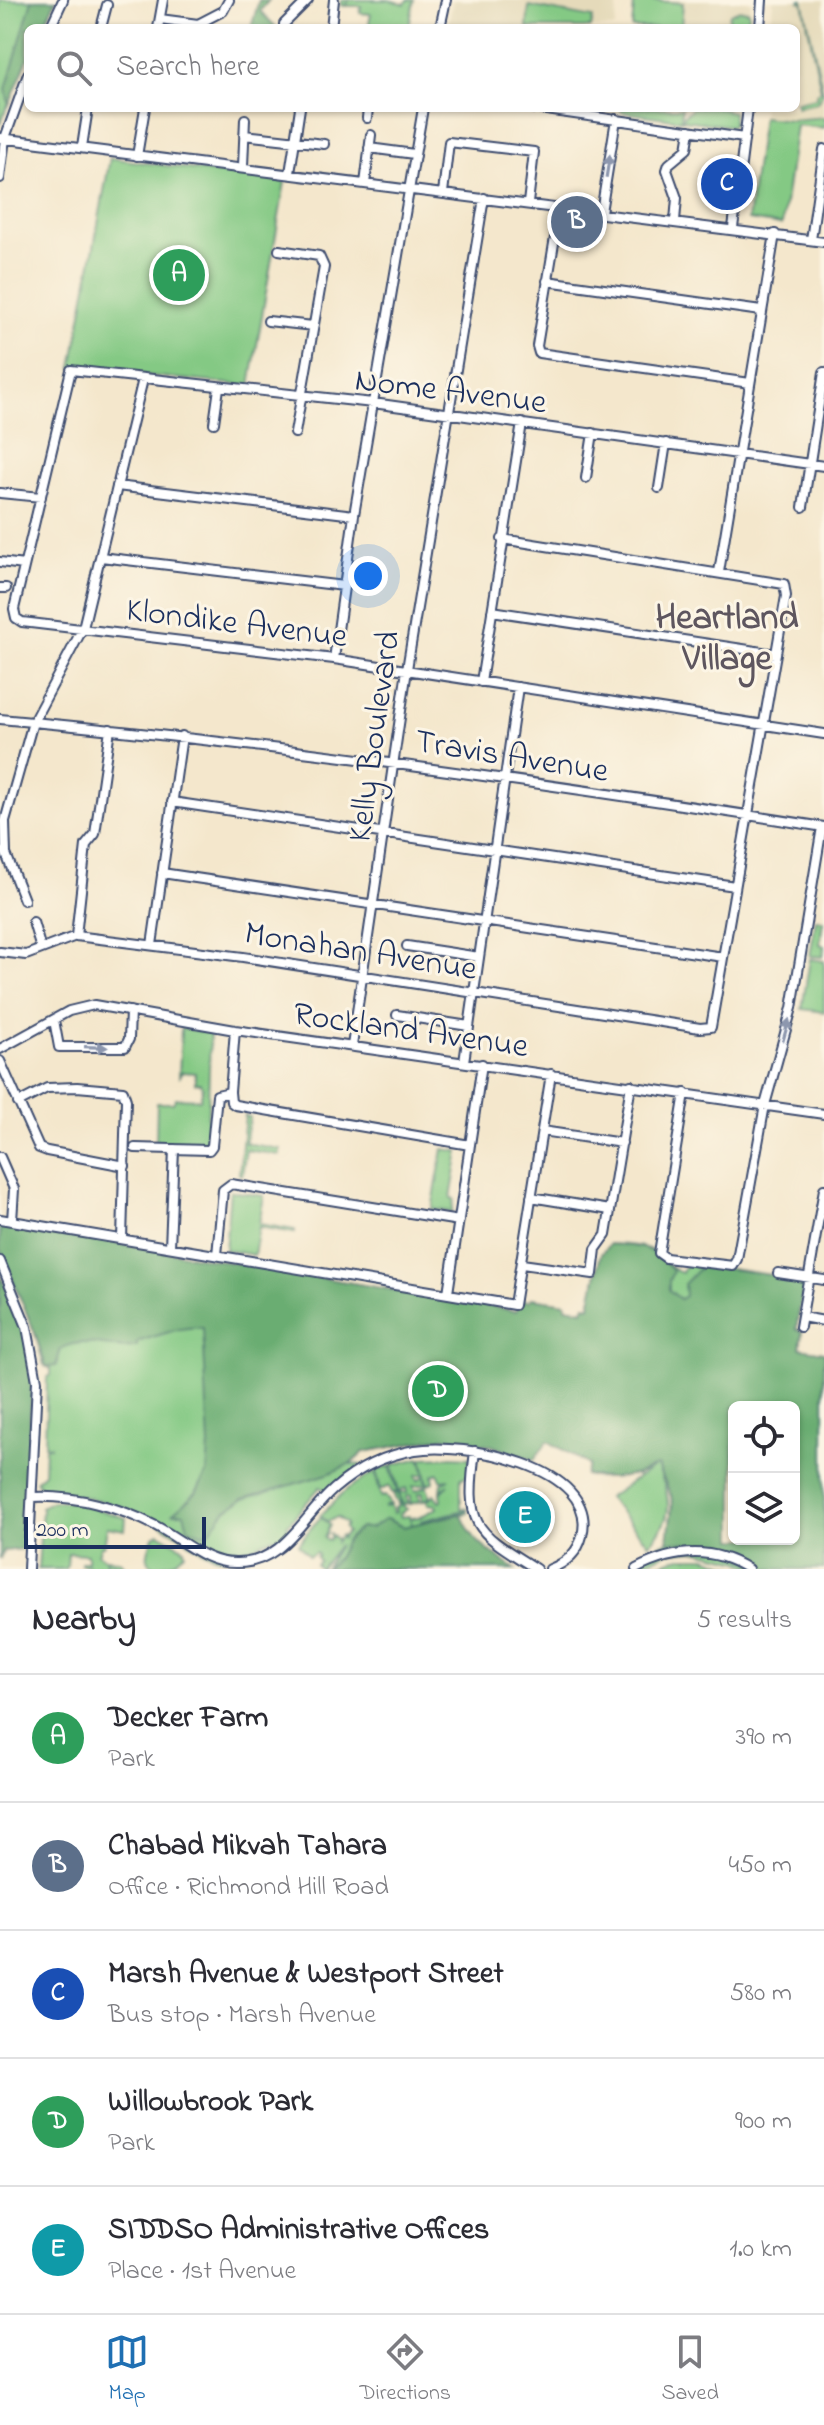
<!DOCTYPE html>
<meta charset="utf-8">
<style>
:root{--surface:#fff;--page:#f7f7f7;--text:#2b2b33;--muted:#7c7c81;--line:#e1e1e2;--accent:#1f6fb2}
body{margin:0;font-family:"Indie Flower",sans-serif;background:var(--page);color:var(--text)}
.controls{position:absolute;right:24px;bottom:24px;display:grid;overflow:hidden;border-radius:12px;box-shadow:0 2px 6px #0004}
.controls button{width:72px;height:72px;display:grid;place-items:center;padding:0;border:0;border-bottom:2px solid var(--line);background:var(--surface);color:var(--text);font:40px sans-serif}
.scale{position:absolute;left:24px;bottom:20px;width:182px;box-sizing:border-box;padding-left:8px;border:4px solid #1b2f5e;border-top:0;font-size:22px;line-height:28px;white-space:nowrap;color:#1b2f5e;-webkit-text-stroke:6px #fcf5e5;paint-order:stroke}
.you{position:absolute;left:368px;top:576px;width:28px;height:28px;margin:-20px;border:6px solid #fff;border-radius:50%;background:#1a73e8;box-shadow:0 0 0 12px #1a73e833}
.badge{display:grid;place-items:center;width:52px;height:52px;border-radius:50%;background:var(--accent);color:#fff;font-size:26px;font-weight:700}
.pin{position:absolute;translate:-50% -50%;border:4px solid #fff;box-shadow:0 2px 8px #0006}
.list{margin:0;padding:0;list-style:none}
h2{display:flex;justify-content:space-between;align-items:center;height:104px;margin:0;padding:0 32px;font-size:34px}
h2 small{font-size:26px;font-weight:400;color:var(--muted)}
.list li{display:grid;grid-template-columns:52px 1fr auto;gap:24px;align-items:center;box-sizing:border-box;height:128px;padding:0 32px;border-top:2px solid var(--line)}
.list b{display:block;font-size:30px;white-space:nowrap}
.list p{margin:0;font-size:26px;white-space:nowrap;color:var(--muted)}
.list em{font-size:26px;font-style:normal;color:var(--muted)}
.icon{flex:none;width:44px;height:44px;fill:none;stroke:currentColor;stroke-width:2;stroke-linecap:round;stroke-linejoin:round}
.map{position:relative;flex:none;width:824px;height:1569px;overflow:hidden}
.search{position:absolute;background:var(--surface);box-shadow:0 2px 6px #0004;left:24px;right:24px;top:24px;height:88px;display:flex;align-items:center;gap:20px;box-sizing:border-box;padding:0 28px;border-radius:12px;color:var(--muted);font-size:30px}
.sheet{height:744px;background:var(--surface)}
nav{display:flex;justify-content:space-around;align-items:center;box-sizing:border-box;height:112px;border-top:2px solid var(--line);background:var(--surface);font-size:22px;color:var(--muted)}
nav a{display:grid;justify-items:center;gap:4px}
nav .on{color:var(--accent)}
.map>svg:first-child{display:block}
.built{fill:#e5daba}
.green{fill:#84c984;stroke:#507c71;stroke-width:2;fill-rule:evenodd}
.forest{fill:#6bad72;stroke:#436e68;stroke-width:2;fill-rule:evenodd}
.lines{fill:none;stroke-linecap:round;stroke-linejoin:round}
.minor-casing{stroke:#3c4b6e;stroke-width:12}
.minor{stroke:#fff;stroke-width:8}
.oneway{fill:#8d97ae}
.labels{text-anchor:middle;stroke-width:6;stroke-linejoin:round;paint-order:stroke}
.street-label{font-size:34px;fill:#1b2f5e;stroke:#fcf5e5}
.neighbourhood-label{font-size:36px;font-weight:bold;fill:#5e565f;stroke:#fcf5e5}
</style>
<div class="map">
<svg width="824" height="1569" viewBox="0 0 824 1569">
<rect width="100%" height="100%" fill="#fcf5e5"/>
<filter id="ink" filterUnits="userSpaceOnUse"><feTurbulence type="fractalNoise" baseFrequency=".0125" numOctaves="2"/><feDisplacementMap in="SourceGraphic" scale="16" xChannelSelector="R" yChannelSelector="G"/><feConvolveMatrix kernelMatrix="1 2 1 2 8 2 1 2 1" color-interpolation-filters="sRGB"/></filter>
<filter id="wash" filterUnits="userSpaceOnUse"><feTurbulence type="fractalNoise" baseFrequency=".006" numOctaves="4" result="noise"/><feDisplacementMap in="SourceGraphic" scale="32" xChannelSelector="R" yChannelSelector="G"/><feGaussianBlur stdDeviation="1.8" result="paint"/><feColorMatrix in="noise" values="0 0 0 0 0 0 0 0 0 0 0 0 0 0 0 0 0 1.4 0 .05"/><feComposite in="paint" operator="in"/></filter>
<g filter="url(#wash)">
<rect width="100%" height="100%" fill="#f4e7cc"/>
<!-- built -->
<path class="built" d="M453 0H618L615 28H448Z
M632 0H734L751 2 747 28H632L635 10Z
M773 0H824V125L762 117 763 108H796V28H771Z"/>
<!-- green -->
<path class="green" d="M0 0H56L42 28H28V58L0 124Z
M342 0H388L405 4 408 0H414L409 28H368L371 14 360 13 361 6H347L348 2 345 6 341 5Z
M638 0 683 3 681 28H632L634 4Z
M803 0 823 92 817 103 796 107V102L816 98V93L821 91 803 2 798 1Z
M529 6 593 18 591 28H527Z
M740 10 749 11 748 28H727L730 14Z
M622 108H682L681 120 621 112Z
M693 108H716L733 112V125L730 126 683 120 684 115Z
M762 117 791 120 824 117V128L796 125 782 225 748 220Z
M110 158 285 182 250 386 72 368Z
M816 919 823 920 820 944 824 946 823 957 810 956Z
M810 959 824 961V1012L802 1009Z
M181 1028 210 1033 207 1144 156 1142 157 1103H173L176 1098 200 1099 203 1087 200 1083H195V1073L182 1072 179 1078Z
M245 1116 250 1117 245 1143 280 1149V1155L246 1150 242 1175 239 1174Z
M443 1149 459 1151 451 1198 454 1199 452 1212 432 1209Z
M230 1191 264 1196 259 1224 295 1230V1233L259 1227 254 1255 225 1250Z
M0 1223 516 1311 522 1300 529 1301 532 1298 566 1303V1307L583 1310 585 1305 590 1306 601 1254 610 1244C625 1245 644 1244 656 1253 666 1261 670 1270 682 1273L686 1263 804 1283 796 1329 802 1331 800 1348 824 1352V1569H753L740 1561 694 1550 666 1553 630 1569H623L637 1561 636 1557 668 1541C671 1516 678 1486 657 1466 671 1497 675 1518 649 1544L608 1498 655 1466 636 1475 598 1478 585 1475 589 1465 548 1441 534 1460 490 1445 444 1437 364 1452 351 1464 362 1465 327 1491 320 1487 287 1525 292 1531 280 1543 273 1537 242 1552 243 1558C208 1565 187 1536 158 1523 131 1510 97 1498 68 1494 59 1493 51 1493 43 1491L36 1480 44 1473 45 1447 51 1446 45 1445 47 1378 51 1375V1369L44 1365 35 1333 0 1249ZM734 1407H794V1539H734Z
M450 1457 470 1458 468 1476 461 1478V1508L468 1509 420 1521 467 1511 468 1513 403 1527 386 1519C381 1522 376 1527 369 1529 365 1529 360 1529 357 1531 342 1540 342 1559 325 1569L339 1545 320 1569 316 1565 319 1561 316 1557 318 1554 316 1552 309 1556 298 1544 320 1517 330 1525 324 1538 328 1540 331 1536 329 1533 336 1539V1542L340 1537 343 1539 340 1536H344L347 1532 344 1528 346 1524 337 1517 328 1522 320 1516 346 1490 375 1472 381 1497 385 1496 391 1504 384 1507 391 1506 393 1513 396 1512 395 1508 399 1506 393 1494 398 1493 401 1505 407 1509 400 1514 401 1517 409 1516 412 1524 410 1518 420 1517 437 1508 436 1505 428 1504 427 1501 434 1494 439 1501 442 1500 441 1493 449 1484 441 1491 442 1483 449 1479 441 1480 438 1473 433 1475 434 1482 428 1484 422 1458Z
M420 1458 425 1474 416 1475 418 1480 425 1476 427 1484 413 1486 415 1491 427 1486 430 1497 423 1501V1493L418 1494 421 1501 411 1504V1496L406 1497 409 1504 403 1505 399 1493H407L406 1488 399 1492 392 1465Z
M390 1466 397 1492 392 1493 389 1486 381 1490 376 1471Z
M52 1501 74 1502 126 1518 125 1530 107 1527 104 1546H101L98 1554 105 1558 106 1563 107 1558 122 1562 125 1567 107 1563 103 1569H90L87 1565H81V1562H87V1554L68 1553 67 1566 64 1569H38L42 1509 41 1507Z
M159 1533 184 1548 185 1553 174 1562 154 1567C142 1559 150 1547 153 1537Z
M680 1557H705L741 1569H644Z"/>
<!-- forest -->
<path class="forest" d="M32 0H56L42 28H28V58L9 105 6 89Z
M259 0H269L260 11 277 28H251Z
M0 1223 516 1311 522 1300 529 1301 532 1298 566 1303V1307L583 1310 585 1305 590 1306 601 1254 610 1244C640 1246 653 1246 673 1271L669 1281V1290L680 1299 685 1296 684 1284 702 1265 800 1279 804 1283 796 1329 802 1331 800 1348 824 1352V1569H760L735 1553 713 1545 668 1541 673 1500 658 1466C649 1467 642 1473 633 1475 617 1479 600 1479 585 1475L589 1465 548 1441 534 1460 490 1445 444 1437 364 1452 350 1464 328 1474 243 1499 225 1511 209 1532 203 1534 188 1528 184 1513H173L196 1493 207 1473 209 1445 203 1328C181 1325 159 1336 137 1342V1346C113 1353 85 1334 61 1349L56 1366 46 1367 35 1333 0 1249ZM734 1407H794V1539H734Z
M0 1273 26 1337 31 1358 32 1379 26 1498 22 1549 4 1551 0 1559Z
M459 1514 462 1515C472 1543 491 1553 515 1569H325C337 1562 339 1554 345 1543 348 1537 355 1533 360 1528H371L386 1519 403 1527Z"/>
</g>
<g filter="url(#ink)">
<g class="lines">
<defs>
<path id="minor" d="M160 19 198 24 200 28
M198 24 223 11 229 0
M50 28 63 0
M101 28 107 5
M158 28 163 0
M284 28V24L308 0
M331 28 334 0
M440 28 446 0
M760 28 762 0
M532 108 744 138
M367 118 368 108
M244 135 324 144
M0 138 824 242
M82 147 88 108
M369 148 414 154
M137 156 145 108
M243 166 245 119
M290 173 300 108
M0 178 5 138 28 74
M365 184 371 135
M443 193 449 142 534 152 528 203
M560 207 537 346 539 353 750 383
M601 212 616 119
M675 221 677 198 667 170 669 164 687 149 690 130
M733 228 748 108
M811 240 824 149
M279 250 319 256 324 267 295 433
M547 281 761 311
M268 321 313 326
M214 423 219 388
M824 466 373 403 71 370 14 609 16 618 22 622 334 659 824 734
M586 478 593 433
M117 486 354 515
M659 488 666 443
M0 493 41 497
M803 507 824 372
M101 557 344 586
M0 562 24 565
M719 572 775 234
M0 588H6
M492 611 776 654
M334 659 354 515 423 108
M481 682 522 423
M0 719C276 744 550 784 824 827
M172 802 735 886
M162 873 723 957
M24 900 6 854 5 821 33 722 83 628 143 379
M33 922 41 949
M76 936 86 845 95 834 110 729
M152 945 182 736
M407 946 479 957
M0 952 26 955 76 936 243 957 700 1028 711 1027 786 596 784 584 502 539
M397 1015 469 1026
M54 1020 59 1047H125L129 1039 130 1011
M235 1030 230 1092 231 1102 235 1105 470 1145
M352 1046 408 663 484 198
M0 1049 69 1011 94 1005 235 1030 824 1114
M0 1061 39 1148 47 1151 125 1166
M464 1062 518 687
M685 1093 659 1253 666 1258 733 1266 737 1259 765 1105 792 1008 822 827
M18 1103 47 1088 77 1087 123 1091 126 1100 122 1239
M542 1131 622 1143
M135 1148 209 1150 212 1146 217 1095 230 1092
M0 1157 14 1189 12 1221
M531 1197 610 1210
M0 1219 514 1305 551 1074
M170 1247 174 1149
M217 1255 223 1190 231 1184 459 1221
M0 1261 27 1327 37 1381 28 1569
M522 1264 593 1274 596 1249 606 1235 631 1085
M778 1273 824 1280
M448 1293 482 1064
M802 1317 824 1321
M800 1327 824 1189
M475 1451C465 1527 474 1530 536 1569
M33 1497C75 1495 119 1507 156 1526 183 1540 205 1564 237 1563 284 1563 303 1516 334 1489 357 1469 385 1455 415 1450 462 1442 600 1465 582 1536 578 1552 566 1563 550 1569
M636 1569C673 1550 712 1546 748 1569"/>
</defs>
<!-- minor casing -->
<use href="#minor" class="minor-casing"/>
<!-- minor -->
<use href="#minor" class="minor"/>
</g>
<!-- one-way arrows -->
<defs><path id="oneway-solid" d="M-6-.8H1V-3.2L6.5 0L1 3.2V.8H-6Z" transform="scale(2)"/></defs>
<g class="oneway">
<use href="#oneway-solid" transform="translate(608 166) rotate(-81)"/>
<use href="#oneway-solid" transform="translate(786 1030) rotate(-74)"/>
<use href="#oneway-solid" transform="translate(96 1047) rotate(2)"/>
</g>
</g>
<g class="labels">
<!-- street labels -->
<g class="street-label">
<text transform="translate(451 389) rotate(7)" y="12">Nome Avenue</text>
<text transform="translate(237 621) rotate(7)" y="12">Klondike Avenue</text>
<text transform="translate(372 736) rotate(-82)" y="12">Kelly Boulevard</text>
<text transform="translate(512 754) rotate(9)" y="12">Travis Avenue</text>
<text transform="translate(361 949) rotate(9)" y="12">Monahan Avenue</text>
<text transform="translate(411 1028) rotate(8)" y="12">Rockland Avenue</text>
</g>
<!-- neighbourhood labels -->
<g class="neighbourhood-label">
<text x="727" y="628">Heartland<tspan x="727" dy="41">Village</tspan></text>
</g>
</g>
</svg>
<div class="controls">
<button><svg class="icon" aria-label="locate" viewBox="0 0 24 24"><circle cx="12" cy="12" r="6"/><path d="M12 2v4M12 18v4M2 12h4M18 12h4"/></svg></button>
<button><svg class="icon" aria-label="layers" viewBox="0 0 24 24"><path d="M12 4l9 5-9 5-9-5zM3 14l9 5 9-5"/></svg></button>
</div>
<div class="scale">200 m</div>
<div class="you"></div>
<div class="pin badge" style="left:179px;top:275px;background:#2e9e5b">A</div>
<div class="pin badge" style="left:577px;top:222px;background:#5c6f8a">B</div>
<div class="pin badge" style="left:727px;top:184px;background:#1a4fb4">C</div>
<div class="pin badge" style="left:438px;top:1391px;background:#2e9e5b">D</div>
<div class="pin badge" style="left:525px;top:1517px;background:#0f9aa8">E</div>
<div class="search"><svg class="icon" aria-label="search" viewBox="0 0 24 24"><circle cx="10" cy="10" r="6"/><path d="M15 15l6 6"/></svg>Search here</div>
</div>
<section class="sheet">
<h2>Nearby<small>5 results</small></h2>
<ul class="list">
<li><span class="badge" style="background:#2e9e5b">A</span><div><b>Decker Farm</b><p>Park</p></div><em>390 m</em></li>
<li><span class="badge" style="background:#5c6f8a">B</span><div><b>Chabad Mikvah Tahara</b><p>Office · Richmond Hill Road</p></div><em>450 m</em></li>
<li><span class="badge" style="background:#1a4fb4">C</span><div><b>Marsh Avenue &amp; Westport Street</b><p>Bus stop · Marsh Avenue</p></div><em>580 m</em></li>
<li><span class="badge" style="background:#2e9e5b">D</span><div><b>Willowbrook Park</b><p>Park</p></div><em>900 m</em></li>
<li><span class="badge" style="background:#0f9aa8">E</span><div><b>SIDDSO Administrative Offices</b><p>Place · 1st Avenue</p></div><em>1.0 km</em></li>
</ul>
</section>
<nav>
<a class="on"><svg class="icon" aria-label="map" viewBox="0 0 24 24"><path d="M3 6l6-2 6 2 6-2v14l-6 2-6-2-6 2zM9 4v14M15 6v14"/></svg>Map</a>
<a><svg class="icon" aria-label="directions" viewBox="0 0 24 24"><path d="M12 3l9 9-9 9-9-9zM9 14v-3h6M13 9l2 2-2 2"/></svg>Directions</a>
<a><svg class="icon" aria-label="saved" viewBox="0 0 24 24"><path d="M7 4h10v16l-5-4-5 4z"/></svg>Saved</a>
</nav>
